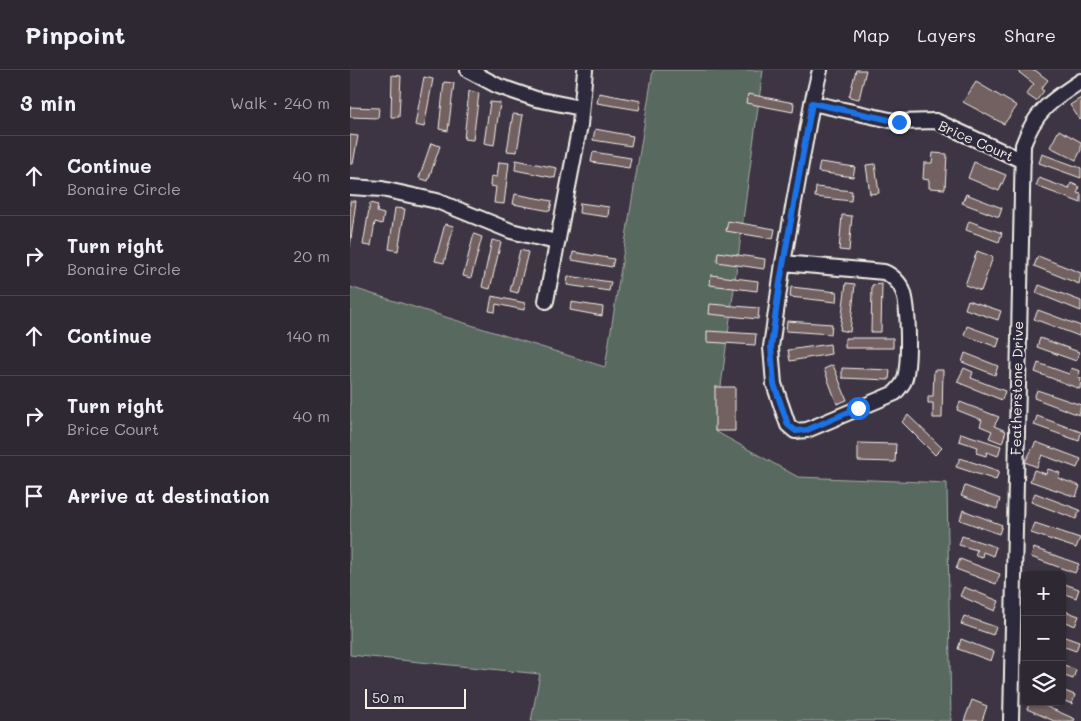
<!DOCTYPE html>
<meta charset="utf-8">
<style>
:root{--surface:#2e2833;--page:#3a343f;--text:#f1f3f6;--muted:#a7a6ac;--line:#49444e}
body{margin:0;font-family:Mali,sans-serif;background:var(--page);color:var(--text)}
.controls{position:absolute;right:15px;bottom:15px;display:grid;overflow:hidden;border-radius:8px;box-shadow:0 1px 4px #0004}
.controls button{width:45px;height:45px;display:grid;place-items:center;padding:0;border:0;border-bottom:1px solid var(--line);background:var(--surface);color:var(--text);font:25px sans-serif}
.scale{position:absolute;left:15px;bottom:12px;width:101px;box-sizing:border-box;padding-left:5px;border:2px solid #f4f1e8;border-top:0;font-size:14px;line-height:18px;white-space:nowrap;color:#f4f1e8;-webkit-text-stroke:4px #2f2a3d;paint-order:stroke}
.stop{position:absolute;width:15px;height:15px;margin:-11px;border:4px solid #1a73e8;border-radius:50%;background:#fff}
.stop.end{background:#1a73e8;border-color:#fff;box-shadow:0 1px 5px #0008}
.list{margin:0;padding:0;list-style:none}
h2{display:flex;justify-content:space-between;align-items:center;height:65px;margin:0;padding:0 20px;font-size:21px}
h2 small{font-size:16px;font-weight:400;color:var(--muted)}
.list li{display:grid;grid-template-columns:32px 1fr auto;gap:15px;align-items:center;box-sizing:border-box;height:80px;padding:0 20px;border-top:1px solid var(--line)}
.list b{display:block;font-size:19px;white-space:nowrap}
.list p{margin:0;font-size:16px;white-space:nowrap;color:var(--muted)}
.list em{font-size:16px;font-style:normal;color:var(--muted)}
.icon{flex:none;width:28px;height:28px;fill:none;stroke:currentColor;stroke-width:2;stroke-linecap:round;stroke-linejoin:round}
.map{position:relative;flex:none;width:731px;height:651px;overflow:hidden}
header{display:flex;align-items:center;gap:30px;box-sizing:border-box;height:70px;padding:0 25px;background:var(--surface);border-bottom:1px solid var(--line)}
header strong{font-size:24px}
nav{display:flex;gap:28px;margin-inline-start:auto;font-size:18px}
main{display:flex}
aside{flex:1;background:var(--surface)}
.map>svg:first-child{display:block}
.green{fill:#586960;stroke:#a6ada4}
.building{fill:#736160;stroke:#f4f1e8}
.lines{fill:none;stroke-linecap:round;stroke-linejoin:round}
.street-casing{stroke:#f4f1e8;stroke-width:18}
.street{stroke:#2f2a3d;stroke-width:14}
.route{stroke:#1a73e8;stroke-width:6}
.labels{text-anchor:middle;stroke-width:5;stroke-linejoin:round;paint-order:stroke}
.street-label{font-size:14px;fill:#f4f1e8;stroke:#2f2a3d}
</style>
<header>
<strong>Pinpoint</strong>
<nav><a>Map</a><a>Layers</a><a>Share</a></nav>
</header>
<main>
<aside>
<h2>3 min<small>Walk · 240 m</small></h2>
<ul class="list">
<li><svg class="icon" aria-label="ahead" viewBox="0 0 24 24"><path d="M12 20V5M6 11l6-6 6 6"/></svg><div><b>Continue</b><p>Bonaire Circle</p></div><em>40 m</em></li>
<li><svg class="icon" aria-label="right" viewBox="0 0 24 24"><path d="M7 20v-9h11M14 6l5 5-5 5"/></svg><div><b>Turn right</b><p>Bonaire Circle</p></div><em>20 m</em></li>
<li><svg class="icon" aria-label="ahead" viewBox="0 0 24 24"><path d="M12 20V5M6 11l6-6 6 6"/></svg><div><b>Continue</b></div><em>140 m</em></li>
<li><svg class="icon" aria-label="right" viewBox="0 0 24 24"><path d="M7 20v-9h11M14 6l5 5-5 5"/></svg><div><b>Turn right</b><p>Brice Court</p></div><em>40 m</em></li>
<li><svg class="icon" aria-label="arrive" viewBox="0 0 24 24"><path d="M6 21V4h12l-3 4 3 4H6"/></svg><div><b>Arrive at destination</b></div></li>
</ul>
</aside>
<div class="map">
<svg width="731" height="651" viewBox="0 0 731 651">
<rect width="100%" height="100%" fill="#3d3544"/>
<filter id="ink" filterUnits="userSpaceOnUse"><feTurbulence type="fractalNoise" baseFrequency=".02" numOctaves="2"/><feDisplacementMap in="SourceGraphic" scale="10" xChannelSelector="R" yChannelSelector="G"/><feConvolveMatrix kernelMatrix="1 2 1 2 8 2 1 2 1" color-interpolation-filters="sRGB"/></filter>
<g filter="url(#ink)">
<!-- green -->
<path class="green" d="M303 0H413L365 361 448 407 597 413 601 651H181L190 604 0 585V217L255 297Z"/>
<!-- building -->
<path class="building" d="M506 0H516L509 29 499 27Z
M666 0H685L698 10 691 19 694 21 686 31 676 24 684 14Z
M42 5 51 6 49 47H41Z
M74 7 83 9 74 57 65 55Z
M94 12 104 13 98 61 89 59Z
M626 12 667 36 654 54 613 32Z
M119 21 129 23 123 70 114 69Z
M249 23 291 31 289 40 247 33Z
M398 24 444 33 443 42 396 33Z
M731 28V49L730 50 720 35Z
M140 32 150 33 144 75 134 73Z
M0 37 29 38 28 48 0 47Z
M163 44 173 45 167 82 157 81Z
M245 59 283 66 281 76 243 70Z
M709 60 731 72V80L726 90 700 77Z
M0 65 8 66 3 94H0Z
M81 73 90 76 78 111 69 108Z
M243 82 281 88 279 98 241 92Z
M583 83 597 84 595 119 579 118V110L573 109 574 93H582Z
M692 84 731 98V108L689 93Z
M166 90 207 98 205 108 165 100Z
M149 92 159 93 154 134 144 133 146 117 140 116 141 106 147 107Z
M470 92 505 97 503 107 468 102Z
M624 92 656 105 649 121 618 108Z
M525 94 529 123 520 124 516 95Z
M689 108 719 119 721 113 730 117 727 123 731 124V133L686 116Z
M466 117 502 121 501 131 465 127Z
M165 124 202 131 200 141 163 134Z
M616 124 652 138 649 147 612 133Z
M0 131H6L0 177Z
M20 133 28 135 27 142 34 144 32 154 25 152 21 176 13 175Z
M230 133 259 137 258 147 229 143Z
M45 138 55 139 48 181 39 179Z
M492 145 502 146 499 181 489 180Z
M378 151 425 159 423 169 376 161Z
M619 151 652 163 649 172 616 160Z
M95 154 104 156 94 193 85 191Z
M124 164 132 167 121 208 113 206Z
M142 170 151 172 140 219 132 217Z
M170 180 178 182 168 223 160 221Z
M627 181 643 187 631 221 615 215Z
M223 182 264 189 262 197 222 190Z
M368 182 415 189 414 199 367 192Z
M688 186 731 203 729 214 684 196Z
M361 205 408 211 407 221 360 215Z
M218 206 261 212 259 221 217 215Z
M496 213 505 214 500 262 490 260Z
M532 214 531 262H521L522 215Z
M689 215 731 231V241L686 223Z
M441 217 487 222 486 232 440 227Z
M142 226 175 233 174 240 146 234 145 242 139 241Z
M618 230 651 241 648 250 615 239Z
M221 232 253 237 252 246 220 240Z
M360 234 409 238 408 249 359 244Z
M688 240 731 256 729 266 684 249Z
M437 251 482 254 481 264 436 261Z
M617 256 650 268 647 277 614 265Z
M357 261 406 264 405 275 357 272Z
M495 268H543V278H495Z
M690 268 729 282 726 291 687 277Z
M480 274 481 284 440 291 438 280Z
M615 283 648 296 645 305 612 292Z
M688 293 719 304 721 298 730 301 728 308H731L730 319 685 302Z
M483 295 497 330 487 334 474 299Z
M492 298 540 300 539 310 492 308Z
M614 298 623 302 621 308 655 321 652 330 607 312Z
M584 300H593L592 348H583V333H578V326H583Z
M365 317H385V361H365Z
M687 320 731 335 729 345 684 328Z
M610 332 649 347 644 356 656 361 652 373 639 368 642 361 630 356 632 350 607 340Z
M558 345 592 378 585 385 552 352Z
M687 346 731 362 729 371 684 355Z
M611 363 651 376 648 386 637 382 636 386 626 383 628 377 609 371Z
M686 372 731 389 727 398 692 385 687 397 675 392Z
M508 373 546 374 545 392 508 391Z
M610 388 649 401 646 410 606 397Z
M698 399 710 403 708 408 730 416 726 427 680 411 684 400 696 404Z
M615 416 650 429 647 439 611 426Z
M685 423 730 440 726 449 681 432Z
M613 440 652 455 649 464 610 450Z
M685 453 730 468 726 478 681 463Z
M612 466 646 477 643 486 633 482 632 487 625 485 627 480 609 475Z
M684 478 729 494 725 503 681 487Z
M610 489 650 504 646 514 606 499Z
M712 513 729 519 726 528 712 523Z
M614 517 649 531 645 541 610 526Z
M712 540 729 546 725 556 712 550Z
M614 546 646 557 643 565 611 554Z
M712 566 729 572 726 581 712 576Z
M611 569 644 582 641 591 608 579Z
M712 594 726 600 723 609 712 605Z
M712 620 725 625 722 634 712 630Z
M622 630 637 636 632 651H614Z
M680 632H686L725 649 724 651H704L677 639Z"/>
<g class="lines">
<defs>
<path id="street" d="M118 0 148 16 186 29 231 38
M462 33 549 52 586 51 673 91
M0 117 32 119 87 131 161 161 206 172
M433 193 534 202C542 205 550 213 553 221 559 236 560 296 554 311 552 316 548 319 545 323L457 360 445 361 438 355 424 314 421 277 433 193 462 33 470 0
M196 231 230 55 235 0
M661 651 673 75C685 41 702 30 731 11"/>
</defs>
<!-- street casing -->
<use href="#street" class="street-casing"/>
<!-- street -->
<use href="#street" class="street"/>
</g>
</g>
<g class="lines" filter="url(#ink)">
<!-- route -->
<path class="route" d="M508 338 457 360 446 361 438 355 424 314 421 277 430 212 462 33 549 52"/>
</g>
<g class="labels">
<!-- street labels -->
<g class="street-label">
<text transform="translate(626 71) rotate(24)" y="5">Brice Court</text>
<text transform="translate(667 318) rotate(-89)" y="5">Featherstone Drive</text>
</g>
</g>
</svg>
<div class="controls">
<button>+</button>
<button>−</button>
<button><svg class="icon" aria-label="layers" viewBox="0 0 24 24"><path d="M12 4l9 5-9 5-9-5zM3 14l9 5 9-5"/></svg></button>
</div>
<div class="scale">50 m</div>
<div class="stop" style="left:508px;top:338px"></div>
<div class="stop end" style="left:549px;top:52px"></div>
</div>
</main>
